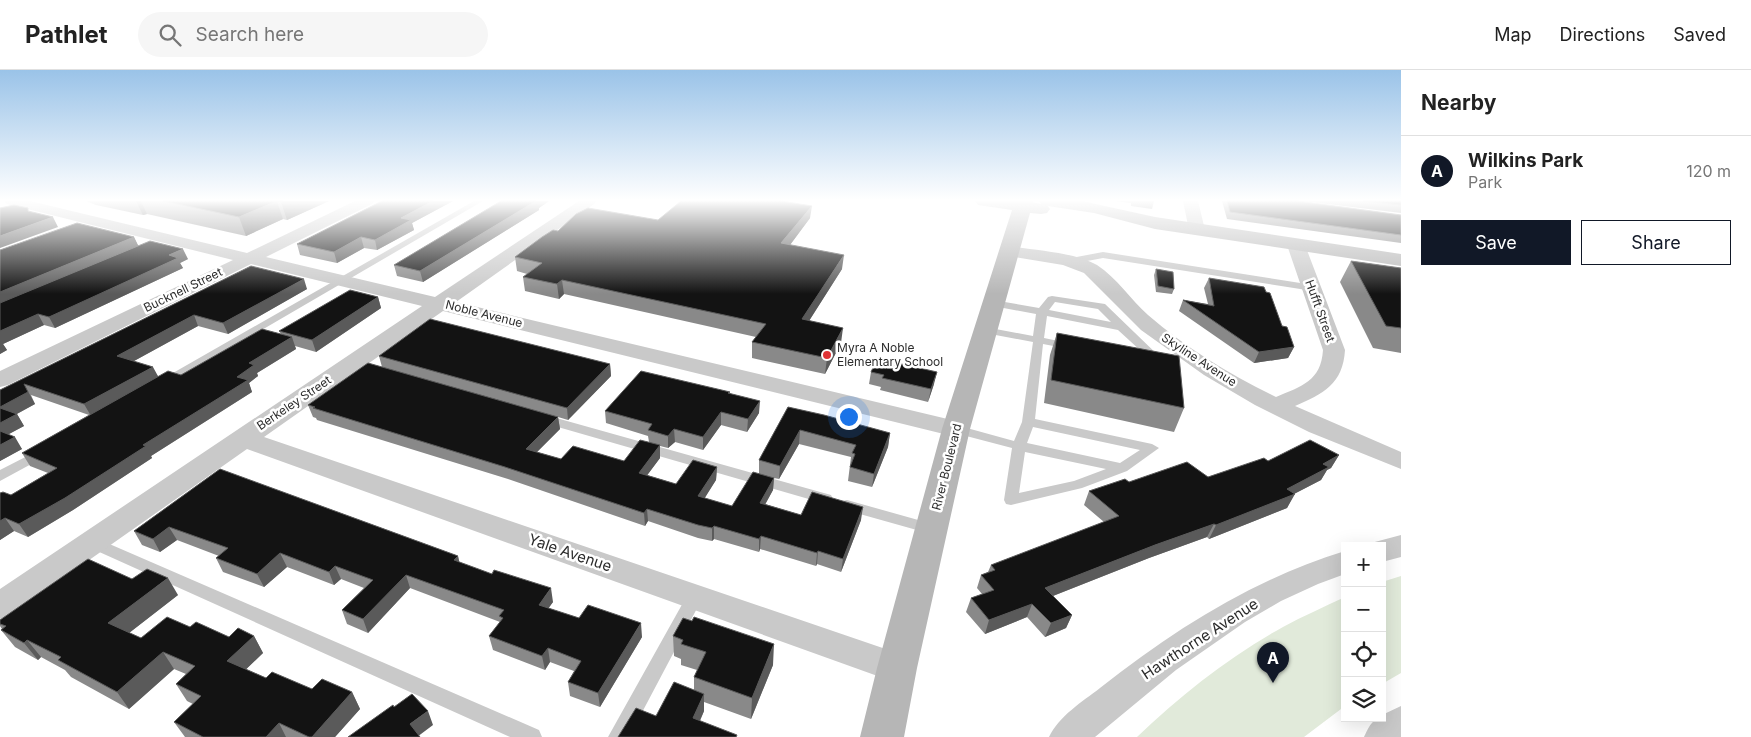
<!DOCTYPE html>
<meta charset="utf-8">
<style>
:root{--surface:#fff;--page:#f6f6f6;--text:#222;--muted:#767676;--line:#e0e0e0;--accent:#111827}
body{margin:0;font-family:Inter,sans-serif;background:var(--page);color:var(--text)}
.controls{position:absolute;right:15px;bottom:15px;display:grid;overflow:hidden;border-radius:0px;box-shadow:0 5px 20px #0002}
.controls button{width:45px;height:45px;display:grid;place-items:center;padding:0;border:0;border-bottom:1px solid var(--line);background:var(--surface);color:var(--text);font:25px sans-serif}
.you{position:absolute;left:848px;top:346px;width:18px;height:18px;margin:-12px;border:4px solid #fff;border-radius:50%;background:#1a73e8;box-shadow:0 0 0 8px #1a73e833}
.badge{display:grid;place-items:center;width:32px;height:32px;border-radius:50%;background:var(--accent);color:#fff;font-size:16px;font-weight:700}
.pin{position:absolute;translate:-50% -41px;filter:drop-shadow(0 1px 2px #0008)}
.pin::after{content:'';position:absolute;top:26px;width:18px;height:15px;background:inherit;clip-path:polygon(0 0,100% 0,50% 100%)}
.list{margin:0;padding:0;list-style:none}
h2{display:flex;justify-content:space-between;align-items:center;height:65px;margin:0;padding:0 20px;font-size:21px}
h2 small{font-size:16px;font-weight:400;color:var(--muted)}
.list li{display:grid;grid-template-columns:32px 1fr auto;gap:15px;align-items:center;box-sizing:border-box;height:70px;padding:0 20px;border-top:1px solid var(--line)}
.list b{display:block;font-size:19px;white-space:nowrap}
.list p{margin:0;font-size:16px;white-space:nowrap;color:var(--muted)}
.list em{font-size:16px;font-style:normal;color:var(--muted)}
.actions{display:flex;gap:10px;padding:15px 20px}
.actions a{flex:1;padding:11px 0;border:1px solid var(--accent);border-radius:0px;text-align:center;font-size:18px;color:var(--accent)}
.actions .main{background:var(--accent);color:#fff}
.icon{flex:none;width:28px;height:28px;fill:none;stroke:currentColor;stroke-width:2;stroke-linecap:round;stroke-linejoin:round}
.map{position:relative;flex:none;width:1401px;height:667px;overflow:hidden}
header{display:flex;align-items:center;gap:30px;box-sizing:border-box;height:70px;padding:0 25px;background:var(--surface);border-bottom:1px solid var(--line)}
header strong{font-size:24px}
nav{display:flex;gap:28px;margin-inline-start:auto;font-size:18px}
.search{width:350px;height:45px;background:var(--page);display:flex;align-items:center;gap:12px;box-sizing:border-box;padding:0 18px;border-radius:28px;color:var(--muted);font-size:19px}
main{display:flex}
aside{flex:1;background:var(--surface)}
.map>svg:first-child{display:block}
.green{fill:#e1eada}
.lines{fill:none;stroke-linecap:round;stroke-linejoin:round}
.lane{fill:#c9c9c9;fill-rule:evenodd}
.street{fill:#c9c9c9;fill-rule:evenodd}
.secondary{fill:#b6b6b6;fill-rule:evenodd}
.wall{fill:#898989}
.shaded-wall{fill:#5a5a5a}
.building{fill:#131313;stroke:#5a5a5a}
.poi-dot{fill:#df3336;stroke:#fff;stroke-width:2}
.labels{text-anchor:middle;stroke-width:5;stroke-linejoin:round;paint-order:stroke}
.street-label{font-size:12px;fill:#2c2c2c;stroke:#fff}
.poi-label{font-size:12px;fill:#2c2c2c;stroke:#fff;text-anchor:start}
.near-street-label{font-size:15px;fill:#2c2c2c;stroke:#fff}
</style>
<header>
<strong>Pathlet</strong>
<div class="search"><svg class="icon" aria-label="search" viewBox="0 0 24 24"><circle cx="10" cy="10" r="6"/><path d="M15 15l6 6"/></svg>Search here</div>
<nav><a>Map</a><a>Directions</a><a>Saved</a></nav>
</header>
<main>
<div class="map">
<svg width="1401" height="667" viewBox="0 0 1401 667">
<rect width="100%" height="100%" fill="#fff"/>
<!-- green -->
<path class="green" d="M1401 506V603L1382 614V512Z
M1345 527V636L1304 667H1137C1181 625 1230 586 1283 557 1303 546 1324 537 1345 527Z"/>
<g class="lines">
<!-- lane -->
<path class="lane" d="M474 131H483L169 314 165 315 159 311Z
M1103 182 1313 215 1318 218 1313 221 1103 188 1066 195 1061 192 1066 189Z
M1052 226 1105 234 1163 290 1161 292H1153L1118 260 1047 246 1044 268 1073 274 1075 276 1069 279 1043 274 1035 349 1152 374 1159 378 1127 401 1082 418 1011 435 1006 434 1004 430 1012 378 951 362 949 359 956 355 1014 371 1022 352 1033 272 985 263 980 260 985 257 1033 266 1036 244 993 236 988 233 993 230 1039 238 1048 227ZM1055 232 1098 239 1111 252 1049 240ZM1033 357 1140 380 1120 393 1027 373ZM1025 382 1106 399 1074 411 1019 423Z
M542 344 831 425 833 429 831 433 826 434 537 351 536 348Z
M41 379 46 380 48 383 46 386 0 411V400Z
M847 430 936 455 939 459 936 463 931 464 842 439 840 435 842 431Z
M91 466 539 660 542 667H510L86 476 83 472 86 468Z
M695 520 701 522 703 527 629 667H608L689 522Z"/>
<!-- street -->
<path class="street" d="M4 131H30L247 183 355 131H374L372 134 266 187 435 227 579 131H596L594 134 456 232 956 351 965 354 968 359 965 364 956 367 443 241 264 367 909 587 914 598 909 609 897 613 247 379 11 545 0 549V519L422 236 251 194 8 315 0 317V301L233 190 7 134Z
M1183 131H1198L1205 160 1203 164H1191L1189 160Z
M1296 170 1302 171 1305 175 1345 280C1343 314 1323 324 1295 336L1401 382V399L1309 362 1255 335 1204 305 1141 260 1084 203 1063 195 1002 185 999 181 1002 177 1008 176C1034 180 1074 182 1097 195 1117 208 1131 230 1148 245 1186 278 1231 305 1276 327 1302 316 1321 311 1323 280L1287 175 1290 171Z
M1401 465V487L1382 492V476H1370L1371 473Z
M1345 481V504L1318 514 1281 531 1245 552 1176 600 1095 667H1049C1059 646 1082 632 1100 618 1175 559 1254 509 1345 481Z
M1401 636V667H1364C1368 659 1372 648 1382 648V645Z"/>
<!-- secondary -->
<path class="secondary" d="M975 131H1033L1032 132 1041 134 1039 131H1082L1155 147 1401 184V196L1155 159 1094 143 1048 136 1050 139 1047 143 1041 144 1030 143 970 359 917 598 904 667H860L877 598 942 359 1012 140 978 135Z"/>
</g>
<!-- wall -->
<path class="wall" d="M86 131H329L287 150 283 149 246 166 147 144 143 145 96 135Z
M382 131H453L412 153 414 160 377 180 364 178 337 193 300 185 297 174Z
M501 131H549L539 138V140L423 212 397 206 394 195Z
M1116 131H1154L1152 139 1131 136V133Z
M1222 131H1298L1401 145V173L1227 149Z
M1303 131H1401V143Z
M810 148 790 175 842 199 809 251 841 273 825 304 752 288V272L756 267 564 224 559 229 525 221 523 207 527 204 517 201 515 187 558 161 658 150Z
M134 167 138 176 188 189 180 193 183 198 55 258 44 255 3 274 7 280 0 284V180Z
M1351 191 1401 198V283L1373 278 1340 212Z
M251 196 307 219 228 264 198 256 134 291 158 306 181 305 281 264 279 261 378 227 381 238 316 282 295 276 296 279 257 303 258 306 249 313 252 322 151 386 152 388 73 440 28 467 14 461 0 470V423L11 425 48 403 30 396 22 383 89 345 31 325 35 334 17 344 24 356 8 364 22 379 0 391V320Z
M1156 199 1174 219 1172 224 1156 222 1154 205Z
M1209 208 1266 222 1282 256 1294 277 1288 288 1254 293 1179 241 1183 230 1208 234 1204 218Z
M1057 263 1184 338 1174 362 1044 333 1050 285Z
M379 286 610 294 611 306 568 350 558 347 560 359 537 382 561 389 624 391 649 372 648 366 606 353 605 341 730 324 759 343 747 362 721 355 703 380 675 372 668 378 660 376V388L647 405 676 414 717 397 716 410 704 428 732 436 759 403V390L788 337 890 363 888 377 872 417 848 411 851 387 799 374 779 409 774 408 773 420 765 434 801 445 861 450 841 502 817 494 816 496 760 479 759 482 714 469 712 471 698 468 648 451 645 456 508 409 317 350 316 348 313 347 308 335 382 297Z
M899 293 934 314 928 332 880 320 881 317 869 314 871 302Z
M1339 385 1331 398 1327 400 1321 410 1294 424 1287 438 1209 469 1207 467 1149 488 1053 526 1072 545 1066 558 1045 567 1027 547 985 564 966 542 971 528 982 524 977 518 981 505 988 502 991 495 1104 452 1084 435 1089 421 1129 412 1208 407 1268 391Z
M220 399 458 486 459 492 553 532 548 538 579 548 642 567 600 637 570 626 568 612 574 601 550 592 545 600 493 580 489 566 500 552 410 518 368 563 347 554 342 540 364 518 341 509 334 515 287 497 264 517 223 502 216 488 219 486 177 470 160 482 142 475 134 461Z
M132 509 178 525 129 563 141 568 190 557 229 567 254 566 263 583 246 599 266 608 312 619 352 622 360 639 335 667H185L174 652 193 634 187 631 176 614 186 604 174 599 129 639 71 607 65 600 41 587 38 590 15 577 1 560 2 559 0 556V550Z
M673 566 773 595 751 649 704 632V641L700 651 656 646 694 620V607L697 600 681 595V589L674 586Z"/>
<!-- shaded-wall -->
<path class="shaded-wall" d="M136 131H141L147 144 143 145Z
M277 131 283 149 246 166 239 147Z
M283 131H329L287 150 281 132Z
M433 131H453L412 153 414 160 377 180 375 170 401 148Z
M536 131H549L539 138V140L423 212 420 201Z
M812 136 810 148 781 187V173Z
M53 147 58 157 0 178V166Z
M134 167 139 177 0 236V222Z
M361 167 364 178 337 193 334 182Z
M183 179 188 189 180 193 183 198 55 258 49 247 169 185Z
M844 185 842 199 800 265 802 249Z
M304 209 307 219 228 264 223 253Z
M562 210 564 224 559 229 557 214Z
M378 227 381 238 316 282 312 270Z
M38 244 44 255 3 274 7 280 0 284V261Z
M194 245 198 256 123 297 117 286Z
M843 258 841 273 825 304 827 288Z
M292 267 296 279 257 303 258 306 249 313 252 322 151 386 152 388 73 440 28 467 19 454 143 375 237 307 249 293Z
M1294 277 1288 288 1254 293 1259 282Z
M610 294 611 306 568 350 567 338Z
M153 297 159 308 91 346 84 334Z
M937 302 934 314 928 332 931 319Z
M24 314 35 334 11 347 17 344 24 356 0 369V337Z
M760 331 759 343 747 362 748 349Z
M721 342V355L703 380V367Z
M558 347 560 359 528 391 526 379Z
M674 359 675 372 668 378V366Z
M800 360 799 374 779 409 780 396Z
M890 363 888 377 872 417 874 404Z
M15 367 22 379 0 391V375Z
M660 375V388L640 415 639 403Z
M1339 385 1331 398 1327 400 1321 410 1290 426 1295 424 1287 438 1209 469 1216 455 1287 419 1323 394Z
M717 397 716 410 698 439V426Z
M774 408 773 420 759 446 760 433Z
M863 437 861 450 841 502 843 489Z
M647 439 648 451 645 456 644 443Z
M5 448 14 461 0 470V451Z
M1214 454 1207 467 1149 488 1040 531 1045 518 1155 475Z
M714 456V469L712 471V458Z
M169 457 177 470 160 482 153 469Z
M761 466 760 479 759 482V469Z
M818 481 817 494 816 496 817 483Z
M280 483 287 497 264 517 257 504Z
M458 486 461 500 454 490Z
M335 496 341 509 334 515 329 502Z
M406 505 410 518 368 563 363 549Z
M168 508 178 525 120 570 108 553Z
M551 518 553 532 541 549 539 535Z
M1032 534 1027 547 985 564 989 550Z
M1072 545 1066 558 1045 567 1051 553Z
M641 553 642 567 600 637 598 623Z
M254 566 263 583 237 608 227 591Z
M27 570 41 587 38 590 24 573Z
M774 574 773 595 751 649 752 628Z
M548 578 550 592 545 600 542 586Z
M163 582 174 599 129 639 117 622Z
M352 622 360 639 335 667H312Z
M704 624V641L693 666V648Z
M428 641 433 655 417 667 410 654Z
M279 653 286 667H266Z"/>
<!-- building -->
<path class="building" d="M163 131H283L281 132 277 131 239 147Z
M382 131H433L401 148 411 150 375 170 361 167 334 182 297 174Z
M501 131H536L420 201 394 195Z
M681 131H781L812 136 781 173 844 185 802 249 843 258 827 288 752 272 766 254 562 210 557 214 523 207 542 193 515 187 542 167 553 160 558 161 576 144 588 138 658 150Z
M1227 131H1298L1401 145V165L1230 142Z
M1363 131H1401V135Z
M14 135 28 138V141L53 147 0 166V138Z
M77 153 134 167 0 222V180Z
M150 171 183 179 169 185 178 188 49 247 38 244 0 261V233Z
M1351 191 1401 198V258L1386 256Z
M251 196 304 209 223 253 194 245 117 286 153 297 84 334 24 314 28 322 0 337V320Z
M1156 199 1173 202 1174 219 1158 216Z
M1209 208 1264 217 1266 222 1270 223 1282 256 1287 257 1294 277 1259 282 1183 230 1214 236Z
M350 220 378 227 312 270 279 261Z
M430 249 610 294 567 338 379 286Z
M262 259 292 267 249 293 254 295 237 307 248 310 143 375 146 376 65 428 19 454 5 448 0 451V423L3 422 11 425 57 398 22 383 168 301 181 305Z
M1057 263 1179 286 1184 338 1051 310Z
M878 287 899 291 898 293 937 302 931 319 882 308 884 305 871 302Z
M368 293 558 347 526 379 561 389 573 376 624 391 640 370 660 375 639 403 676 414 693 390 717 397 698 426 732 436 753 402 774 408 760 433 801 445 812 422 863 437 843 489 818 481 817 483 761 466 759 469 714 456 712 458 698 455 647 439 644 443 505 397 313 338 315 337 308 335Z
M641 301 730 322 728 323 760 331 748 349 721 342 703 367 674 359 668 366 648 360 652 354 605 341Z
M788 337 824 345 890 363 874 404 850 397 855 384 852 383 856 375 800 360 780 396 759 390Z
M0 338 17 344 0 353Z
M0 361 15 367 0 375Z
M1310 370 1339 385 1323 394 1329 397 1287 419 1295 424 1216 455 1214 454 1155 475 1045 518 1072 545 1051 553 1032 534 989 550 971 528 994 520 981 505 995 500 991 495 1119 446 1089 421 1125 409 1129 412 1187 392 1208 407 1264 388 1268 391Z
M220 399 458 486 454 490 492 504 494 500 551 518 539 535 579 548 588 535 641 553 598 623 568 612 581 591 548 578 542 586 489 566 503 548 499 546 504 540 406 505 363 549 342 540 373 510 335 496 329 502 280 483 257 504 216 488 228 478 169 457 153 469 134 461Z
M88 489 132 509 147 499 168 508 108 553 141 568 167 547 190 557 196 552 229 567 238 558 254 566 227 591 266 608 272 602 312 619 322 609 352 622 312 667H309L279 653 266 667H203L174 652 201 626 176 614 195 596 163 582 117 622 58 590 61 587 27 570 24 573 1 560 6 556 0 554V550Z
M694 547 774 574 752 628 694 607 706 582 681 574 683 570 673 566 683 548 692 551Z
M674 612 704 624 693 648 737 665 736 667H618L636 638 656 646Z
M412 624 428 641 410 654 420 667H348L393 635 394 637Z"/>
<!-- sky -->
<linearGradient id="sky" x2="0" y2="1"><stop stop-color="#9ac3e8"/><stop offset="0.58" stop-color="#fff"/><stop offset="1" stop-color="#fff" stop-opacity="0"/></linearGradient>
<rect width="1401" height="224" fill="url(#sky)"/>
<!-- markers -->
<circle class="poi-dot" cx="827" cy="285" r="5"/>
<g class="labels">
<!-- street labels -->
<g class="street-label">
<text transform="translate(183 220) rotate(-26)" y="4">Bucknell Street</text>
<text transform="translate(1320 241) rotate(70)" y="4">Hufft Street</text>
<text transform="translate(484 244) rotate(14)" y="4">Noble Avenue</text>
<text transform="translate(1199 290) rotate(33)" y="4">Skyline Avenue</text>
<text transform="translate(294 333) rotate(-34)" y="4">Berkeley Street</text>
<text transform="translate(947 397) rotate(-76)" y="4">River Boulevard</text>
</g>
<!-- poi labels -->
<g class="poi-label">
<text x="837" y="282">Myra A Noble<tspan x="837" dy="14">Elementary School</tspan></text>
</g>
<!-- near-street labels -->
<g class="near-street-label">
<text transform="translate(570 483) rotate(19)" y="5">Yale Avenue</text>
<text transform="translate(1200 569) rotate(-33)" y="5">Hawthorne Avenue</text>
</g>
</g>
</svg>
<div class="controls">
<button>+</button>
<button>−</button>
<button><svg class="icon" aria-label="locate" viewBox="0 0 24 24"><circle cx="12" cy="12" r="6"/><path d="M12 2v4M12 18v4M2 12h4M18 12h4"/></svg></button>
<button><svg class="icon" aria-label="layers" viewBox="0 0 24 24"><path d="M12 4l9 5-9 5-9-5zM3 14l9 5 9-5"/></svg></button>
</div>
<div class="you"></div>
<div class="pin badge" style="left:1273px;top:613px">A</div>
</div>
<aside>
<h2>Nearby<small></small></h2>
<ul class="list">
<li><span class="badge">A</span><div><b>Wilkins Park</b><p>Park</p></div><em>120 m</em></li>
</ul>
<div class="actions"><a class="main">Save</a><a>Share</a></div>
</aside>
</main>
